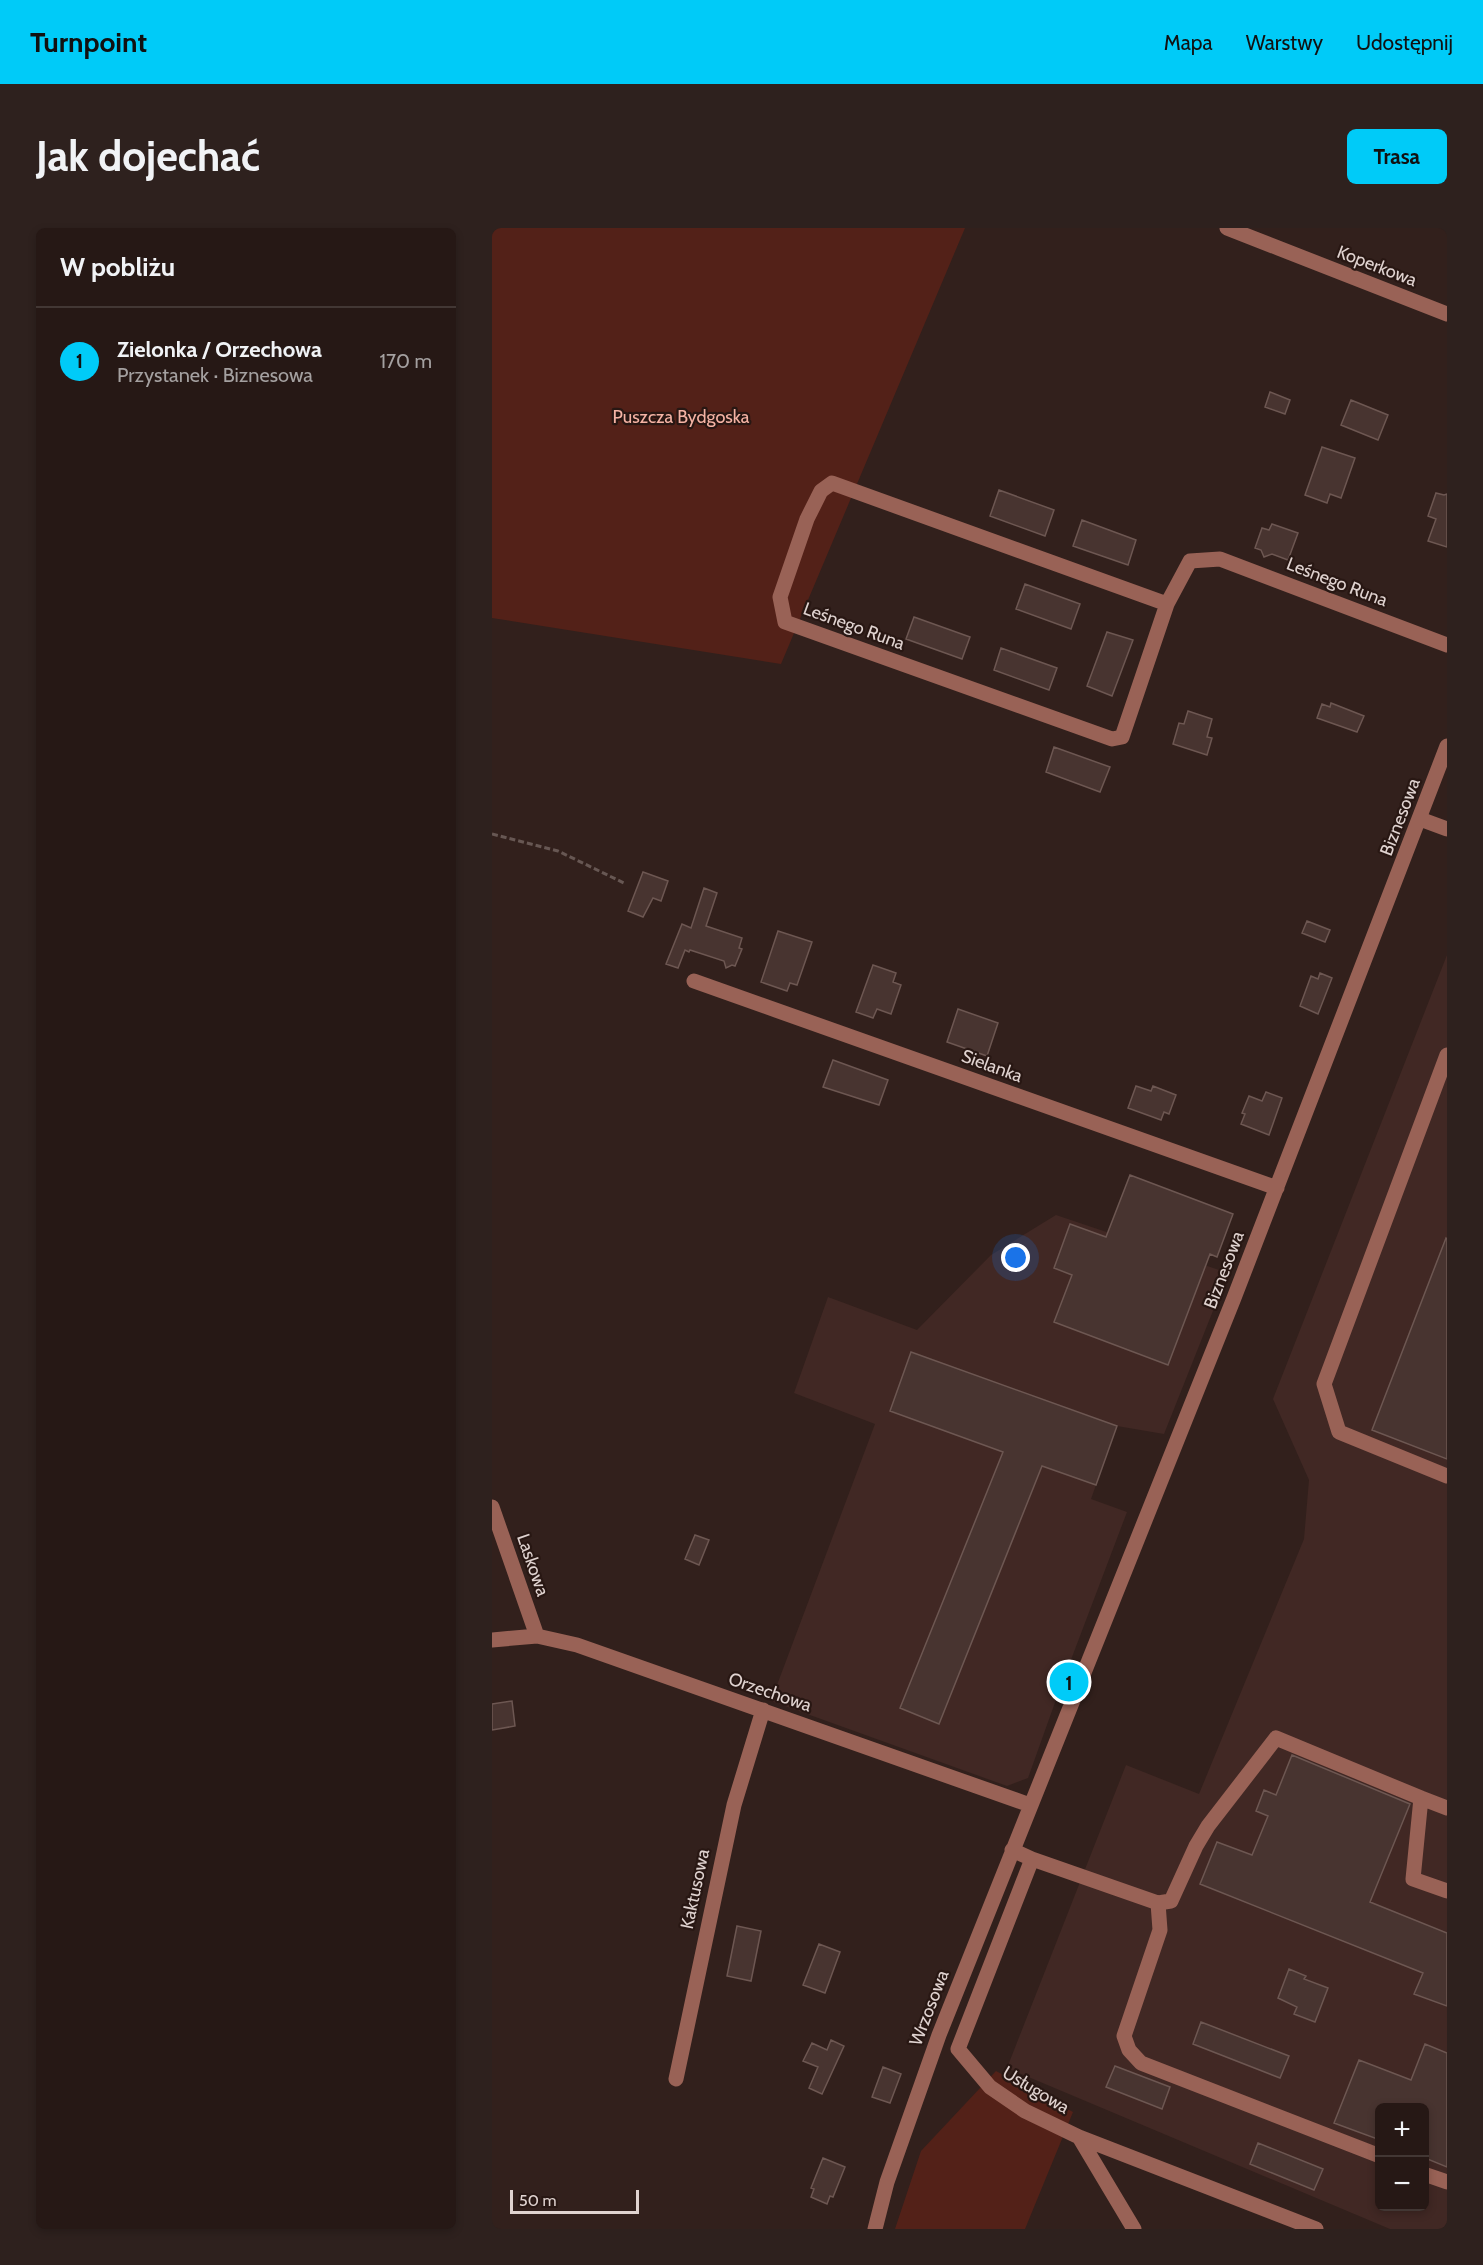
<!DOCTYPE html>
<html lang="pl">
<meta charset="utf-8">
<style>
:root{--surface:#261815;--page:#2e211e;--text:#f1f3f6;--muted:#a4a0a0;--line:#423734;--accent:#00cbf8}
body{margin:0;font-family:Cabin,sans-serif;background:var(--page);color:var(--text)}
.controls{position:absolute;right:18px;bottom:18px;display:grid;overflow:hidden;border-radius:9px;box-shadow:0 3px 9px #0003}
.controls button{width:54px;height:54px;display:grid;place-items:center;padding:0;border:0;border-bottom:2px solid var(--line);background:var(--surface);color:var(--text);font:30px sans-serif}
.scale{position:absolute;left:18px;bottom:15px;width:129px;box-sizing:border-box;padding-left:6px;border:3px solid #e0d3d0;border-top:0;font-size:16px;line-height:21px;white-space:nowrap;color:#e0d3d0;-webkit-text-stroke:4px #281713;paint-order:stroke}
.you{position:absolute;left:524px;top:1030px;width:21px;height:21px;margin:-15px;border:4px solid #fff;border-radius:50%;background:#1a73e8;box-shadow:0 0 0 9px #1a73e833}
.badge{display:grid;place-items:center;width:39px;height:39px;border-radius:50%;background:var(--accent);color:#111;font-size:20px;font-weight:700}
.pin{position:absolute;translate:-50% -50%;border:3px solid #fff;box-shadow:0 2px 6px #0006}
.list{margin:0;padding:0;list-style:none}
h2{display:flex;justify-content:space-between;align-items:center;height:78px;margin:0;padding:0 24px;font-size:26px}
h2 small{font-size:20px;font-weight:400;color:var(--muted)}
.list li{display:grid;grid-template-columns:39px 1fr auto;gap:18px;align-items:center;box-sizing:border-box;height:108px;padding:0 24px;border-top:2px solid var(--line)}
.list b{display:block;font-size:22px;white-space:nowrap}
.list p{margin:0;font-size:20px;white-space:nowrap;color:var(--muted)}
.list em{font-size:20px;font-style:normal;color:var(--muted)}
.map{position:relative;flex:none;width:955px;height:2001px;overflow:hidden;border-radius:9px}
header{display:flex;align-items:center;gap:36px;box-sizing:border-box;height:84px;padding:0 30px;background:var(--accent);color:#111}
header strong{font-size:28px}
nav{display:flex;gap:33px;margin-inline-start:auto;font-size:21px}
.intro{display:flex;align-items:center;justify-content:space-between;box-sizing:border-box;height:144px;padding:0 36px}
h1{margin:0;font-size:42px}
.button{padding:15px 27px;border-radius:9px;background:var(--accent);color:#111;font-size:21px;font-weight:700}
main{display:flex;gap:36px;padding:0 36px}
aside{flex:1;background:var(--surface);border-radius:9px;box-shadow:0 3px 9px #0003}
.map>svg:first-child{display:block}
.built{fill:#412824;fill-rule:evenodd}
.green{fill:#532118}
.building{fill:#483430;stroke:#6d5752;stroke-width:1.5}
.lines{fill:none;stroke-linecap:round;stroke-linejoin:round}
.path{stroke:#675753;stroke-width:3;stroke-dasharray:6 3;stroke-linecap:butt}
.minor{stroke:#996256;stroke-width:15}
.labels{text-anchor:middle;stroke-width:4.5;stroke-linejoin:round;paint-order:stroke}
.street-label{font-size:18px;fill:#e0d3d0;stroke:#281713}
.park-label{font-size:18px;fill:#f5b3a4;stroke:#281713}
</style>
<header>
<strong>Turnpoint</strong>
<nav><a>Mapa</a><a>Warstwy</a><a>Udostępnij</a></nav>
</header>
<div class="intro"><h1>Jak dojechać</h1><a class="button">Trasa</a></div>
<main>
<aside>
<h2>W pobliżu<small></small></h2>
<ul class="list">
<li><span class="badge">1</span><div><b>Zielonka / Orzechowa</b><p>Przystanek · Biznesowa</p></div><em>170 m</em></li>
</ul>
</aside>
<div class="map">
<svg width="955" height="2001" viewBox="0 0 955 2001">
<rect width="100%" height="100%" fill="#32201c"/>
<!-- built -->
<path class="built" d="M955 727V2001H898L515 1840 634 1537 707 1566 812 1311 817 1252 781 1171ZM888 1880H932V1978H888Z
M564 987 736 1045 672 1206 625 1198 599 1271 635 1284 566 1466 536 1550 515 1558 279 1473 383 1196 302 1165 336 1069 425 1102 499 1027Z"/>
<!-- green -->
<path class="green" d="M0 0H473L289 436 0 390Z
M504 1843 581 1884 533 2001H403L429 1923Z"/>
<!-- building -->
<path class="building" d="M778 164 798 172 793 186 773 179Z
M859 172 896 187 886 212 849 197Z
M830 219 863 230 849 270 838 266 835 275 813 267Z
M507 262 562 282 553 308 498 288Z
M944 265 952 267 955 266V319L936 313 944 291 936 288Z
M590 292 644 312 636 337 581 318Z
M780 296 806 305 796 332 780 326 772 329 769 322 763 320 770 300 777 302Z
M533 356 588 376 579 401 524 381Z
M422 389 478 409 470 431 414 411Z
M615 404 641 412 620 468 595 458Z
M509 420 565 440 557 462 502 442Z
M839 475 872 488 865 504 825 490 830 476 838 479Z
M696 483 720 491 715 509 720 510 715 527 681 516 687 495 692 496Z
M562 519 618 539 608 564 554 544Z
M151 644 176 653 169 673 161 670 151 689 136 683Z
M212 660 225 665 214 698 250 710 247 720 250 721 243 738 240 737 234 740 232 733 198 722 197 724 193 722 186 740 174 736 190 696 199 700Z
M815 693 838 702 833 714 810 705Z
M286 703 320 714 305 757 298 755 295 763 269 754Z
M381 737 404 745 401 754 409 757 399 786 385 781 381 790 364 784Z
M828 745 840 750 826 786 808 778 819 748 826 751Z
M466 781 506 795 495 828 455 814Z
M341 832 396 852 387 877 331 859Z
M644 858 659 863 661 858 684 867 677 886 672 884 669 892 636 880Z
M774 864 790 870 777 907 749 896 753 886 750 885 757 868 770 873Z
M638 947 741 986 725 1029 718 1026 676 1137 562 1094 580 1047 562 1040 578 996 614 1009Z
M954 1010 955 1011V1231L880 1202Z
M419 1124 625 1198 604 1257 550 1238 447 1496 408 1480 511 1224 398 1183Z
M203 1307 217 1312 207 1337 193 1331Z
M20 1473 23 1498 0 1502V1476Z
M800 1527 918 1576 878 1674 955 1705V1778L922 1766 931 1745 708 1656 725 1614 760 1627 776 1588 764 1583 772 1562 784 1567Z
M245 1698 269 1703 259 1753 235 1748Z
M327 1716 348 1724 333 1765 311 1757Z
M797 1741 814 1748 812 1751 836 1760 823 1794 802 1786 805 1779 786 1770Z
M709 1794 797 1828 788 1850 701 1816Z
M339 1812 352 1818 330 1866 317 1860 326 1839 311 1833 320 1815 335 1822Z
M933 1816 955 1825V1939L933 1930V1880H888V1912L842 1895 867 1832 919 1852Z
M623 1838 678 1859 670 1881 614 1859Z
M391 1839 409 1846 398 1875 380 1869Z
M766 1915 831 1941 822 1962 758 1936Z
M331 1930 353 1939 341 1969 338 1968 335 1976 319 1969 322 1961 319 1960Z"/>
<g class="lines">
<!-- path -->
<path class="path" d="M0 606 66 623 132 655"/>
<!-- minor -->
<path class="minor" d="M735 0 955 86
M675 376 630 509 620 511 293 394 288 369 315 291 329 263 340 255 675 376 698 333 728 331 955 417
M928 591 955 601
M202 753 785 960
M955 827 832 1156 847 1204 955 1248
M0 1279 45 1408
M0 1412 45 1408 85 1417 538 1577
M929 1570 955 1580
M520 1622 540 1631 466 1821 498 1859 533 1883 587 1909 824 2001
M540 1631 666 1675 679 1673 704 1618 716 1598 784 1510 929 1570 921 1651 955 1663
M666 1675 668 1702 632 1808 637 1822 649 1835 888 1928
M184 1851 242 1577 271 1482
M587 1909 642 2001
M932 1946 955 1954
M383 2001 395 1954 447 1807 742 1070 955 518"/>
</g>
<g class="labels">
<!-- street labels -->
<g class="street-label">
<text transform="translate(885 38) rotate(21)" y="6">Koperkowa</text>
<text transform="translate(845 354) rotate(21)" y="6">Leśnego Runa</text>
<text transform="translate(362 398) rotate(20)" y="6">Leśnego Runa</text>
<text transform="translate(908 589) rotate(-69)" y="6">Biznesowa</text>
<text transform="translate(500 838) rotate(20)" y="6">Sielanka</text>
<text transform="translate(732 1042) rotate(-69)" y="6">Biznesowa</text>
<text transform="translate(41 1337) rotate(71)" y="6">Laskowa</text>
<text transform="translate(278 1464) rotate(19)" y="6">Orzechowa</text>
<text transform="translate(203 1661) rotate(-78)" y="6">Kaktusowa</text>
<text transform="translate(437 1780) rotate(-69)" y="6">Wrzosowa</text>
<text transform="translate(544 1862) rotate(31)" y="6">Usługowa</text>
</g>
<!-- park labels -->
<g class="park-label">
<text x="189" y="195">Puszcza Bydgoska</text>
</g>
</g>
</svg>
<div class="controls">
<button>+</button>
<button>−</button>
</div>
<div class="scale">50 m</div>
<div class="you"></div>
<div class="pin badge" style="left:577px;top:1454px">1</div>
</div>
</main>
